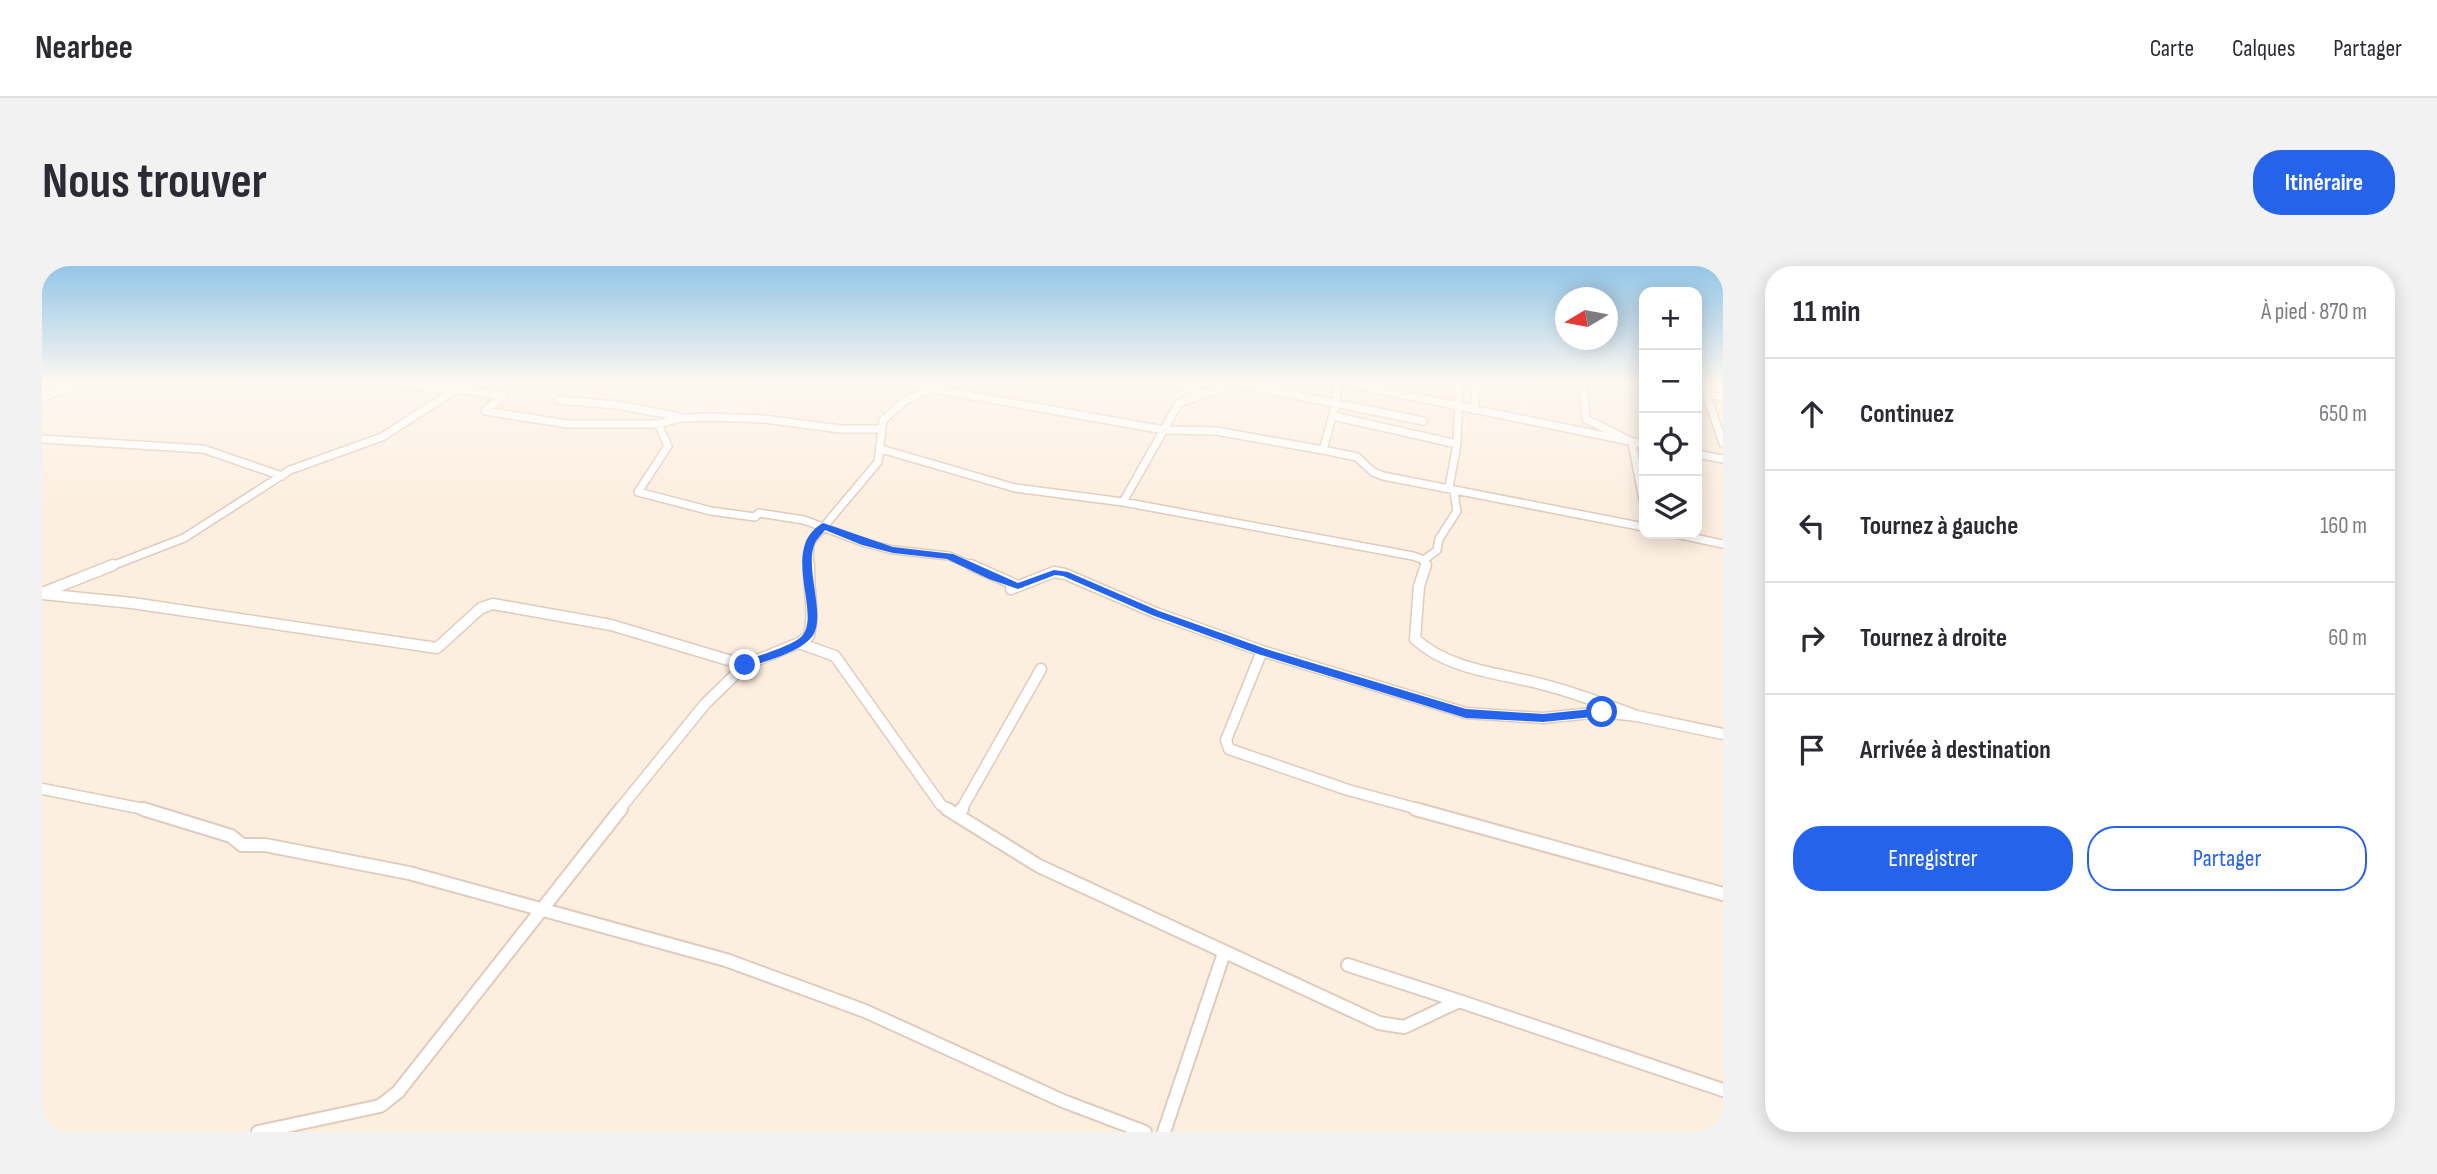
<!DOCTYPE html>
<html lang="fr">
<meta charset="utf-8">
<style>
:root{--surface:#fff;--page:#f2f2f3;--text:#2b2b33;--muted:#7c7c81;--line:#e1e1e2;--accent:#2563eb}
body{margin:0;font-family:"Sofia Sans Condensed",sans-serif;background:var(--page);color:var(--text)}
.controls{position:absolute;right:21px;top:21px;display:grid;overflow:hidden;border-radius:14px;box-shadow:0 4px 18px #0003}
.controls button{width:63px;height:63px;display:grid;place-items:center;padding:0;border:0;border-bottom:2px solid var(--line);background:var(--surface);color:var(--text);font:35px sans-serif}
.compass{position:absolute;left:1513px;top:21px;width:63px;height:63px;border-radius:50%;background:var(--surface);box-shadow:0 4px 18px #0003;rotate:260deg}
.stop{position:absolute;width:21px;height:21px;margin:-16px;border:5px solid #2563eb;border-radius:50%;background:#fff}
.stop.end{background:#2563eb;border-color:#fff;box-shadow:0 2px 7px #0008}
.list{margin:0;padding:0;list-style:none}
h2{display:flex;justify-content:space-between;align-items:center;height:91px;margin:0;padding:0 28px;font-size:30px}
h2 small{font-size:23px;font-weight:400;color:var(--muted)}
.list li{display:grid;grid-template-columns:46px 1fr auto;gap:21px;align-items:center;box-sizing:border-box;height:112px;padding:0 28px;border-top:2px solid var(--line)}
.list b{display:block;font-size:26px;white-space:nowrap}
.list em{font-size:23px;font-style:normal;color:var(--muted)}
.actions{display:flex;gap:14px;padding:21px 28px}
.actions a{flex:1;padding:16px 0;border:2px solid var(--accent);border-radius:28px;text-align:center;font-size:24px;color:var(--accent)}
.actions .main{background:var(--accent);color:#fff}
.icon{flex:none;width:38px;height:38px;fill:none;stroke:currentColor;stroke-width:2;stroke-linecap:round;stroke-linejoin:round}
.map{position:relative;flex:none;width:1681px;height:866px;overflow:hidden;border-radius:28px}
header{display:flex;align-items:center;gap:42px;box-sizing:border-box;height:98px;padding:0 35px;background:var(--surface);border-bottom:2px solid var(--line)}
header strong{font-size:33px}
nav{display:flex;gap:38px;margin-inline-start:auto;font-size:24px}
.intro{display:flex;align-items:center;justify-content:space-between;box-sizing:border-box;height:168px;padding:0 42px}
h1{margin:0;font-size:49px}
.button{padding:18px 32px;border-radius:28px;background:var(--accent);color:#fff;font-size:24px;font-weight:700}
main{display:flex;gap:42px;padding:0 42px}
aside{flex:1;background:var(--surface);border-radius:28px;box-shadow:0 4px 18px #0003}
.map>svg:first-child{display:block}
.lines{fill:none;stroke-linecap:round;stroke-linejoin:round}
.street-far2-casing{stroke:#e0cbbd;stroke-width:10}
.street-far1-casing{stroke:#e0cbbd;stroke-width:13}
.street-casing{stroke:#e0cbbd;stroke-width:16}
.secondary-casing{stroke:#e6cdbd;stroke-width:4}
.street-far2{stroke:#fff;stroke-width:7}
.street-far1{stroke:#fff;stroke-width:10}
.street{stroke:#fff;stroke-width:12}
.secondary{fill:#fff;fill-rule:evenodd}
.route{fill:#2563eb}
</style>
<header>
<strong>Nearbee</strong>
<nav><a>Carte</a><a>Calques</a><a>Partager</a></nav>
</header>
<div class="intro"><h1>Nous trouver</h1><a class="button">Itinéraire</a></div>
<main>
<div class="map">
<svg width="1681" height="866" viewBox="0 0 1681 866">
<rect width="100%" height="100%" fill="#fcefe0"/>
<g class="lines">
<defs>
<path id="street-far2" d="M265 117 345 118 414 124
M858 117 1122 164 1174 165 1281 184 1315 191 1331 206 1341 210 1602 261
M1127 117 1166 128
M1193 117 1381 155
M1304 117 1602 178
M1541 117 1544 153 1590 176 1602 239
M416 123 461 130 443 145 525 158H616L638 152 669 151 722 153 798 163H838
M1664 128 1681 177
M0 132 36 117
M517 134 574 139 635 150
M1432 144 1435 117
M1291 150 1415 178
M616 158 626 180 596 226 669 245 713 251 717 247 762 254 823 277 851 284 907 290 933 301
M0 173 161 183 240 210
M839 183 973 222 1081 236 1371 290 1382 294 1383 301
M1281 184 1294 137 1295 121 1299 117
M1655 188 1681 193
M1081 236 1137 137 1176 124 1181 117
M1634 268 1681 278
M1382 294 1395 284 1397 273 1415 245 1412 226 1407 221 1415 178 1417 117
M67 301 142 272 248 204 340 171 424 117
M767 301 768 277 836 196 841 154 864 134 901 117"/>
<path id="street-far1" d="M929 299 976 320
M1384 299 1377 320 1373 373C1408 405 1460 407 1503 419 1534 427 1565 439 1595 450
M969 323 1012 306 1023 308 1114 347 1220 385 1424 447 1501 452 1560 446 1595 450 1681 468
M0 327 71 299
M0 328 90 337 395 382 439 342 451 338 569 359 703 399
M757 377 793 390 899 539 908 544
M1220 385 1184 474 1187 483 1306 524 1380 544
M0 523 107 544
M577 544 663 438 703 399 757 377 767 370C773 346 766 324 767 299
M919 544 999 403"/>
<path id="street" d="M101 543 189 570 200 579H223L367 607 684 694 823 745 1021 835 1103 866
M905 543 997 600 1337 757 1362 761 1417 735 1681 824
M1373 543 1681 628
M916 549 920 543
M1306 699 1417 735
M216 866 338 840 356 826 579 543
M1122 866 1182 687"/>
<path id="secondary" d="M1655 124 1681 128V134L1655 130Z"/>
</defs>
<!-- street-far2 casing -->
<use href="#street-far2" class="street-far2-casing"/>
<!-- street-far1 casing -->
<use href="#street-far1" class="street-far1-casing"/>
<!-- street casing -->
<use href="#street" class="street-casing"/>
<!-- secondary casing -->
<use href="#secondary" class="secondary-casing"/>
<!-- street-far2 -->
<use href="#street-far2" class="street-far2"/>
<!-- street-far1 -->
<use href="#street-far1" class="street-far1"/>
<!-- street -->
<use href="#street" class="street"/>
<!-- secondary -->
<use href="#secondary" class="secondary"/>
</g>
<!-- sky -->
<linearGradient id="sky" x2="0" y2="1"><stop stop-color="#94c6e7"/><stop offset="0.49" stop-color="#fef8f1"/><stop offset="1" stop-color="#fef8f1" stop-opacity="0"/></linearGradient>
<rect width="1681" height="238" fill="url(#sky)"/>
<!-- route -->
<path class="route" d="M781 257 851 281 911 288 976 317 1012 304 1026 306 1117 345 1224 383 1424 443 1501 448 1560 442 1565 446 1560 450 1501 456 1424 452 1216 388 1110 349 1021 310 1013 309 976 323 947 313 905 293 851 287 820 279 783 264C780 268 775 273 773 277 761 303 788 356 767 374 752 388 726 394 707 401H699V396C714 390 749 381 760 370 780 347 737 282 781 257Z"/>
</svg>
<div class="controls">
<button>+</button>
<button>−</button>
<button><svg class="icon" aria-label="locate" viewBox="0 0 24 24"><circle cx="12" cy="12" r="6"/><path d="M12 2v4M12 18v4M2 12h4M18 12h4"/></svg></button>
<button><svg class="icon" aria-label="layers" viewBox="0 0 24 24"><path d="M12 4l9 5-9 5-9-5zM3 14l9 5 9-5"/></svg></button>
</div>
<svg class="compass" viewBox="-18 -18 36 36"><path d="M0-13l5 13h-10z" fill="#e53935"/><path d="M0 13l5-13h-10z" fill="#7c7c81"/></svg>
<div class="stop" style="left:1560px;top:446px"></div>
<div class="stop end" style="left:703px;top:399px"></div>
</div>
<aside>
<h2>11 min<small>À pied · 870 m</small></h2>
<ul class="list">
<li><svg class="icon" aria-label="ahead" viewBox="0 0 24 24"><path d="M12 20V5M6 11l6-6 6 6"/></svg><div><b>Continuez</b></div><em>650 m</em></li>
<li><svg class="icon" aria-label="left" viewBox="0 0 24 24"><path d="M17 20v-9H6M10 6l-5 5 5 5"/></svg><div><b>Tournez à gauche</b></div><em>160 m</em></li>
<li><svg class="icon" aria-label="right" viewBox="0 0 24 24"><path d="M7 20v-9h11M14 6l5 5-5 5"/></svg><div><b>Tournez à droite</b></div><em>60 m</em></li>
<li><svg class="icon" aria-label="arrive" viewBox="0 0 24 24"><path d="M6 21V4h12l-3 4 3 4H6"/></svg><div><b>Arrivée à destination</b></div></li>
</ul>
<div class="actions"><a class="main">Enregistrer</a><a>Partager</a></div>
</aside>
</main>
